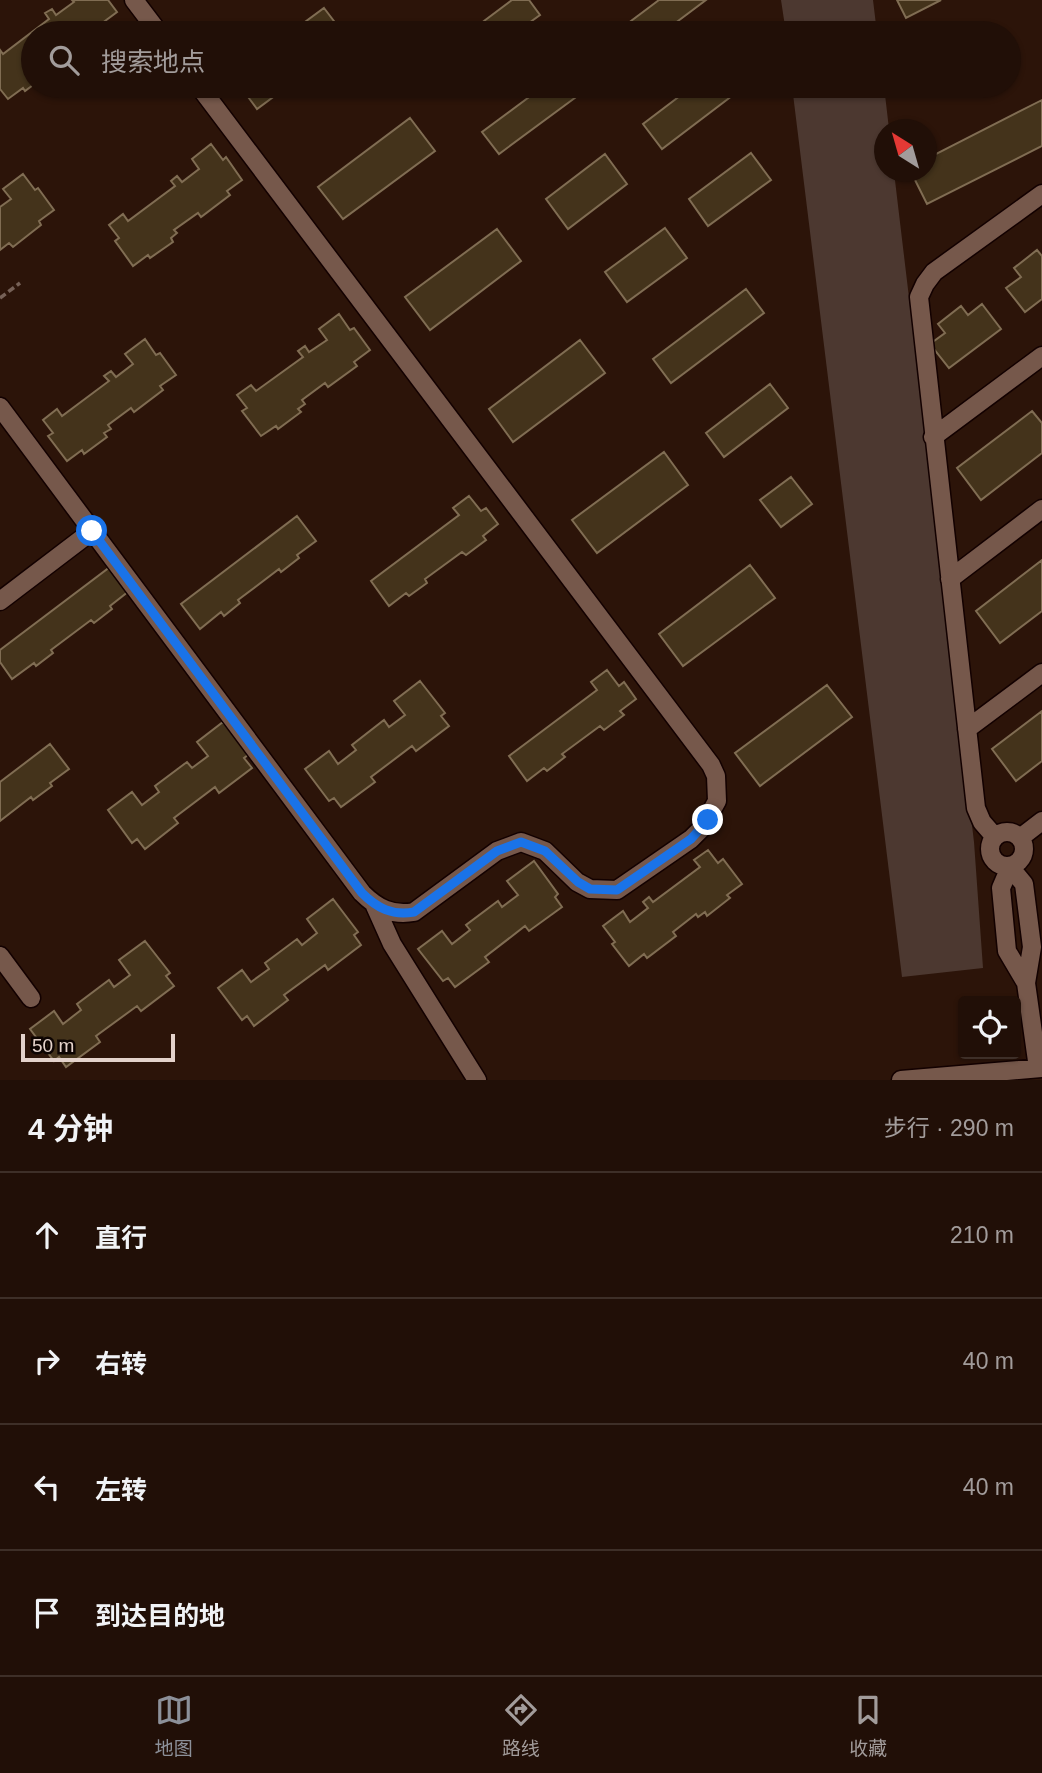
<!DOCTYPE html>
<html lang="zh">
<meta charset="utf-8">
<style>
:root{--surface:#210f07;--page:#2d1d15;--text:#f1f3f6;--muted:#a29c9b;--line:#3e2f28;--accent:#8c9099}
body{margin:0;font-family:Helvetica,"Noto Sans SC",sans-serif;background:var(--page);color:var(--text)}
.controls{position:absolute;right:21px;bottom:21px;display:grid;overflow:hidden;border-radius:7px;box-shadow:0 2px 5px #0004}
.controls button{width:63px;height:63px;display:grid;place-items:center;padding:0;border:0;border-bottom:2px solid var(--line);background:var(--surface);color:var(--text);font:35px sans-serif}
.compass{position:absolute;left:874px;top:119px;width:63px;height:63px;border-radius:50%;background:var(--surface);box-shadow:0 2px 5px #0004;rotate:323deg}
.scale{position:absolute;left:21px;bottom:18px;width:154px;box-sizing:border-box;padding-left:7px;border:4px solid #e4d2cb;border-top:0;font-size:19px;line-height:24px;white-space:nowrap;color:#e4d2cb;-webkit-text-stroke:5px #0d0402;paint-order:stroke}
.stop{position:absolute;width:21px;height:21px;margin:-16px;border:5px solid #1a73e8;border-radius:50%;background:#fff}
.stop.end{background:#1a73e8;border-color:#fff;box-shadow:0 2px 7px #0008}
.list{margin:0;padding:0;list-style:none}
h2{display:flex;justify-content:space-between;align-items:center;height:91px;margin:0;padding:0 28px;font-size:30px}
h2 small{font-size:23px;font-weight:400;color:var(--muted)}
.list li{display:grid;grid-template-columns:46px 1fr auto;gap:21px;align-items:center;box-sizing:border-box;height:126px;padding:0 28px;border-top:2px solid var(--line)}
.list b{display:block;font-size:26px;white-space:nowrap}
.list em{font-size:23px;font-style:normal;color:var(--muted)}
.icon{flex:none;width:38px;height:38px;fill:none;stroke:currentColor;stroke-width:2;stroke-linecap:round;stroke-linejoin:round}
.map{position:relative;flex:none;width:1042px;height:1080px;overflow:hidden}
.search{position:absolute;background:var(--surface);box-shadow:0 2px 5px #0004;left:21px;right:21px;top:21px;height:77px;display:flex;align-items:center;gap:18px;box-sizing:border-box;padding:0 24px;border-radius:38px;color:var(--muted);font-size:26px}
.sheet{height:595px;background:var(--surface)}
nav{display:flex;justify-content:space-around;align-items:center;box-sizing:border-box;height:98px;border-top:2px solid var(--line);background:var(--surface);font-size:19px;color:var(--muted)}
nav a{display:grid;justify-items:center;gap:4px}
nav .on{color:var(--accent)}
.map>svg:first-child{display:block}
.green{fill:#4c3830}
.building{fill:#44331b;stroke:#806d53;stroke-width:2}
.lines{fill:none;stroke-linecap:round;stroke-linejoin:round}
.minor-casing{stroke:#130100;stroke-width:21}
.path{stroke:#766157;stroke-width:3.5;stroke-dasharray:7 3.5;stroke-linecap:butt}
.minor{stroke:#76584b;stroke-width:18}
.route{stroke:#1a73e8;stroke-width:9}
</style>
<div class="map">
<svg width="1042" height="1080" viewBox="0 0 1042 1080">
<rect width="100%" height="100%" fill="#2c1409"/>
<!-- green -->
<path class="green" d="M781 0H873L877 33H786Z
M792 86H884L889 129 884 130V172H894L974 842 983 968 902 977Z"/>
<!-- building -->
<path class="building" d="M72 0H108L117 12 101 24 104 28 97 33H33V85L25 91 23 88 8 99 0 89V50L3 54 49 19 45 13 52 9 56 15 74 2Z
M512 0H529L540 15 515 33H468Z
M659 0H706L662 33H615Z
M897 0H941L906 18Z
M324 8 343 33H290Z
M240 86H288L257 109Z
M544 86H591L499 154 482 132Z
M693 86H745L662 149 643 124Z
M1042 100V146L927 204 911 172H926V159Z
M410 118 435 151 343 219 318 187Z
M211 144 223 160 226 157 242 180 227 191 230 195 201 217 198 213 174 230 177 233 171 238 173 242 150 258 148 255 133 266 115 241 119 238 109 225 123 214 128 221 175 186 171 181 177 176 182 182 199 169 192 159Z
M751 153 771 180 708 226 689 199Z
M605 154 627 184 568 229 546 199Z
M23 174 35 190 38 188 54 210 39 221 41 225 13 247 9 243 0 250V207L11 199 3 189Z
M665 228 687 258 627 302 605 272Z
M497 229 521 261 430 330 405 297Z
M1037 250 1042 256V299L1025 312 1006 288 1021 277 1014 268Z
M746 289 764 313 671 383 653 359Z
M982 304 1001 329 949 368 930 344 945 333 938 324 961 306 968 315Z
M339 314 350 330 354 328 370 350 354 362 357 366 328 387 325 383 302 400 305 404 298 409 301 412 278 429 276 426 261 436 242 411 247 408 237 395 251 385 256 391 303 357 298 351 305 346 309 352 327 340 319 329Z
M145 339 156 355 160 353 176 375 160 386 163 390 134 412 131 408 108 425 111 429 104 433 107 437 84 454 82 450 67 461 48 436 53 433 43 420 57 409 62 416 109 381 104 376 111 371 116 377 133 364 125 354Z
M580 340 605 373 513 442 489 409Z
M770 384 788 408 724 457 706 433Z
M1032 411 1042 423V453L981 500 957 468Z
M664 452 688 485 597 553 572 520Z
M791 477 812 504 781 527 760 500Z
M469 496 481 511 486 508 498 524 483 536 486 540 466 555 462 552 425 579 427 583 409 596 406 593 389 606 371 581 459 515 453 508Z
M297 516 316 541 297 555 299 558 281 572 279 569 238 600 240 603 224 616 221 612 200 629 181 604Z
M1042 560V611L1000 643 976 611Z
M750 565 775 598 683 666 659 634Z
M110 567 129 591 110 606 112 609 94 623 91 620 51 650 53 653 36 666 34 663 12 679 0 662V650Z
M607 670 619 686 624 682 636 699 620 711 624 715 604 730 600 726 562 754 565 757 547 771 544 768 527 781 509 756 597 690 591 682Z
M420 681 445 713 441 716 449 726 416 751 412 746 371 777 375 782 341 807 334 798 329 801 305 769 329 751 338 764 356 750 352 745 384 720 389 727 405 715 394 701Z
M827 685 852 717 760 786 735 753Z
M1042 711V761L1016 781 992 749Z
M223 722 248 755 244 758 252 768 219 793 215 787 174 818 178 823 145 849 137 839 132 843 108 810 132 792 142 805 159 792 155 786 187 762 192 768 208 756 197 742Z
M50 744 69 769 50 783 52 786 33 800 31 797 0 821V782Z
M708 850 718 863 723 859 742 884 727 895 730 898 707 916 705 912 698 917 696 914 673 932 676 936 647 958 644 954 629 966 612 944 615 942 603 926 623 911 630 922 648 908 643 902 649 897 653 902 700 867 694 860Z
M534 861 558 894 555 897 562 907 529 931 525 926 485 957 489 962 455 987 448 978 443 981 418 949 442 931 452 944 470 930 466 925 498 901 502 907 518 895 507 881Z
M333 899 358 932 354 935 361 945 328 970 325 965 284 995 288 1000 254 1026 247 1016 242 1020 218 988 242 970 251 982 269 969 265 963 297 939 302 945 317 933 307 919Z
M145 941 170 973 166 976 174 986 141 1011 137 1006 96 1036 100 1042 66 1067 59 1057 54 1061 30 1029 54 1011 63 1024 81 1010 77 1004 109 980 114 987 130 975 119 960Z"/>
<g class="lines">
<defs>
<path id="minor" d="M134 0 159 33
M0 407 362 893C377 908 392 916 414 912L497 851 521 842 545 851 577 882 590 889 617 890 691 839 702 828 717 801 716 776 711 765 199 86
M933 437 1042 356
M950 579 1042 509
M0 601 92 531
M967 729 1042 673
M990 849a17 17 0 1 1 34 0a17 17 0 1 1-34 0Z
M995 837 982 822 976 808 919 297 925 284 934 272 1042 194
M1020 838 1042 821
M1010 867 1024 884 1032 947 1026 983 1007 951 1001 888Z
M375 906 392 944 477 1080
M0 956 31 998
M1026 983 1038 1068
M901 1080 1042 1068"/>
</defs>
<!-- minor casing -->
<use href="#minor" class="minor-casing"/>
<!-- path -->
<path class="path" d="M0 298 20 283"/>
<!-- minor -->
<use href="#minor" class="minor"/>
</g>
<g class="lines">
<!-- route -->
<path class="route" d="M92 531 362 893C377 908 392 916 414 912L497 851 521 842 545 851 578 882 590 889 617 890 691 839 708 820"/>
</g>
</svg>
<div class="controls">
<button><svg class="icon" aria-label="locate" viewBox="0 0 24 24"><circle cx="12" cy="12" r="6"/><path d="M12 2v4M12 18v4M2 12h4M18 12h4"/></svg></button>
</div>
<svg class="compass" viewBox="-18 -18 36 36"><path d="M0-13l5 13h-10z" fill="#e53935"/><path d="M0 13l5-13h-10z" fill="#a29c9b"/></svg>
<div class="scale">50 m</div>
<div class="stop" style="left:92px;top:531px"></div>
<div class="stop end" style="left:708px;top:820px"></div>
<div class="search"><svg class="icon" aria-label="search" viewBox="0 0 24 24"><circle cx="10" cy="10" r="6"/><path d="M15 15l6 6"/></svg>搜索地点</div>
</div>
<section class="sheet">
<h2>4 分钟<small>步行 · 290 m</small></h2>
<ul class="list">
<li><svg class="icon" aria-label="ahead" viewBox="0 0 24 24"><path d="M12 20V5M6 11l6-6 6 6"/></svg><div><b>直行</b></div><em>210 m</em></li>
<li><svg class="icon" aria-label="right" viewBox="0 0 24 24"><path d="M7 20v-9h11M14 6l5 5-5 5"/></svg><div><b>右转</b></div><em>40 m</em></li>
<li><svg class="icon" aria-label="left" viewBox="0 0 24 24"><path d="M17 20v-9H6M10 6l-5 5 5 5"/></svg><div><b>左转</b></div><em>40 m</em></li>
<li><svg class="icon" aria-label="arrive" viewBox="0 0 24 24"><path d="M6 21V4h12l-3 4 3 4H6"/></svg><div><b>到达目的地</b></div></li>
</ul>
</section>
<nav>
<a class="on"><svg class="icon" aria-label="map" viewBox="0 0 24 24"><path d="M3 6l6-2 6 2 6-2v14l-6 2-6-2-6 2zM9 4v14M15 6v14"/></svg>地图</a>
<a><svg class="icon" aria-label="directions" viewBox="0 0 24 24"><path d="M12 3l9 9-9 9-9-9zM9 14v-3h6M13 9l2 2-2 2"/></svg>路线</a>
<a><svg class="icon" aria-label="saved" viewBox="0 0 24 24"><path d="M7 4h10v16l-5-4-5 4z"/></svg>收藏</a>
</nav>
